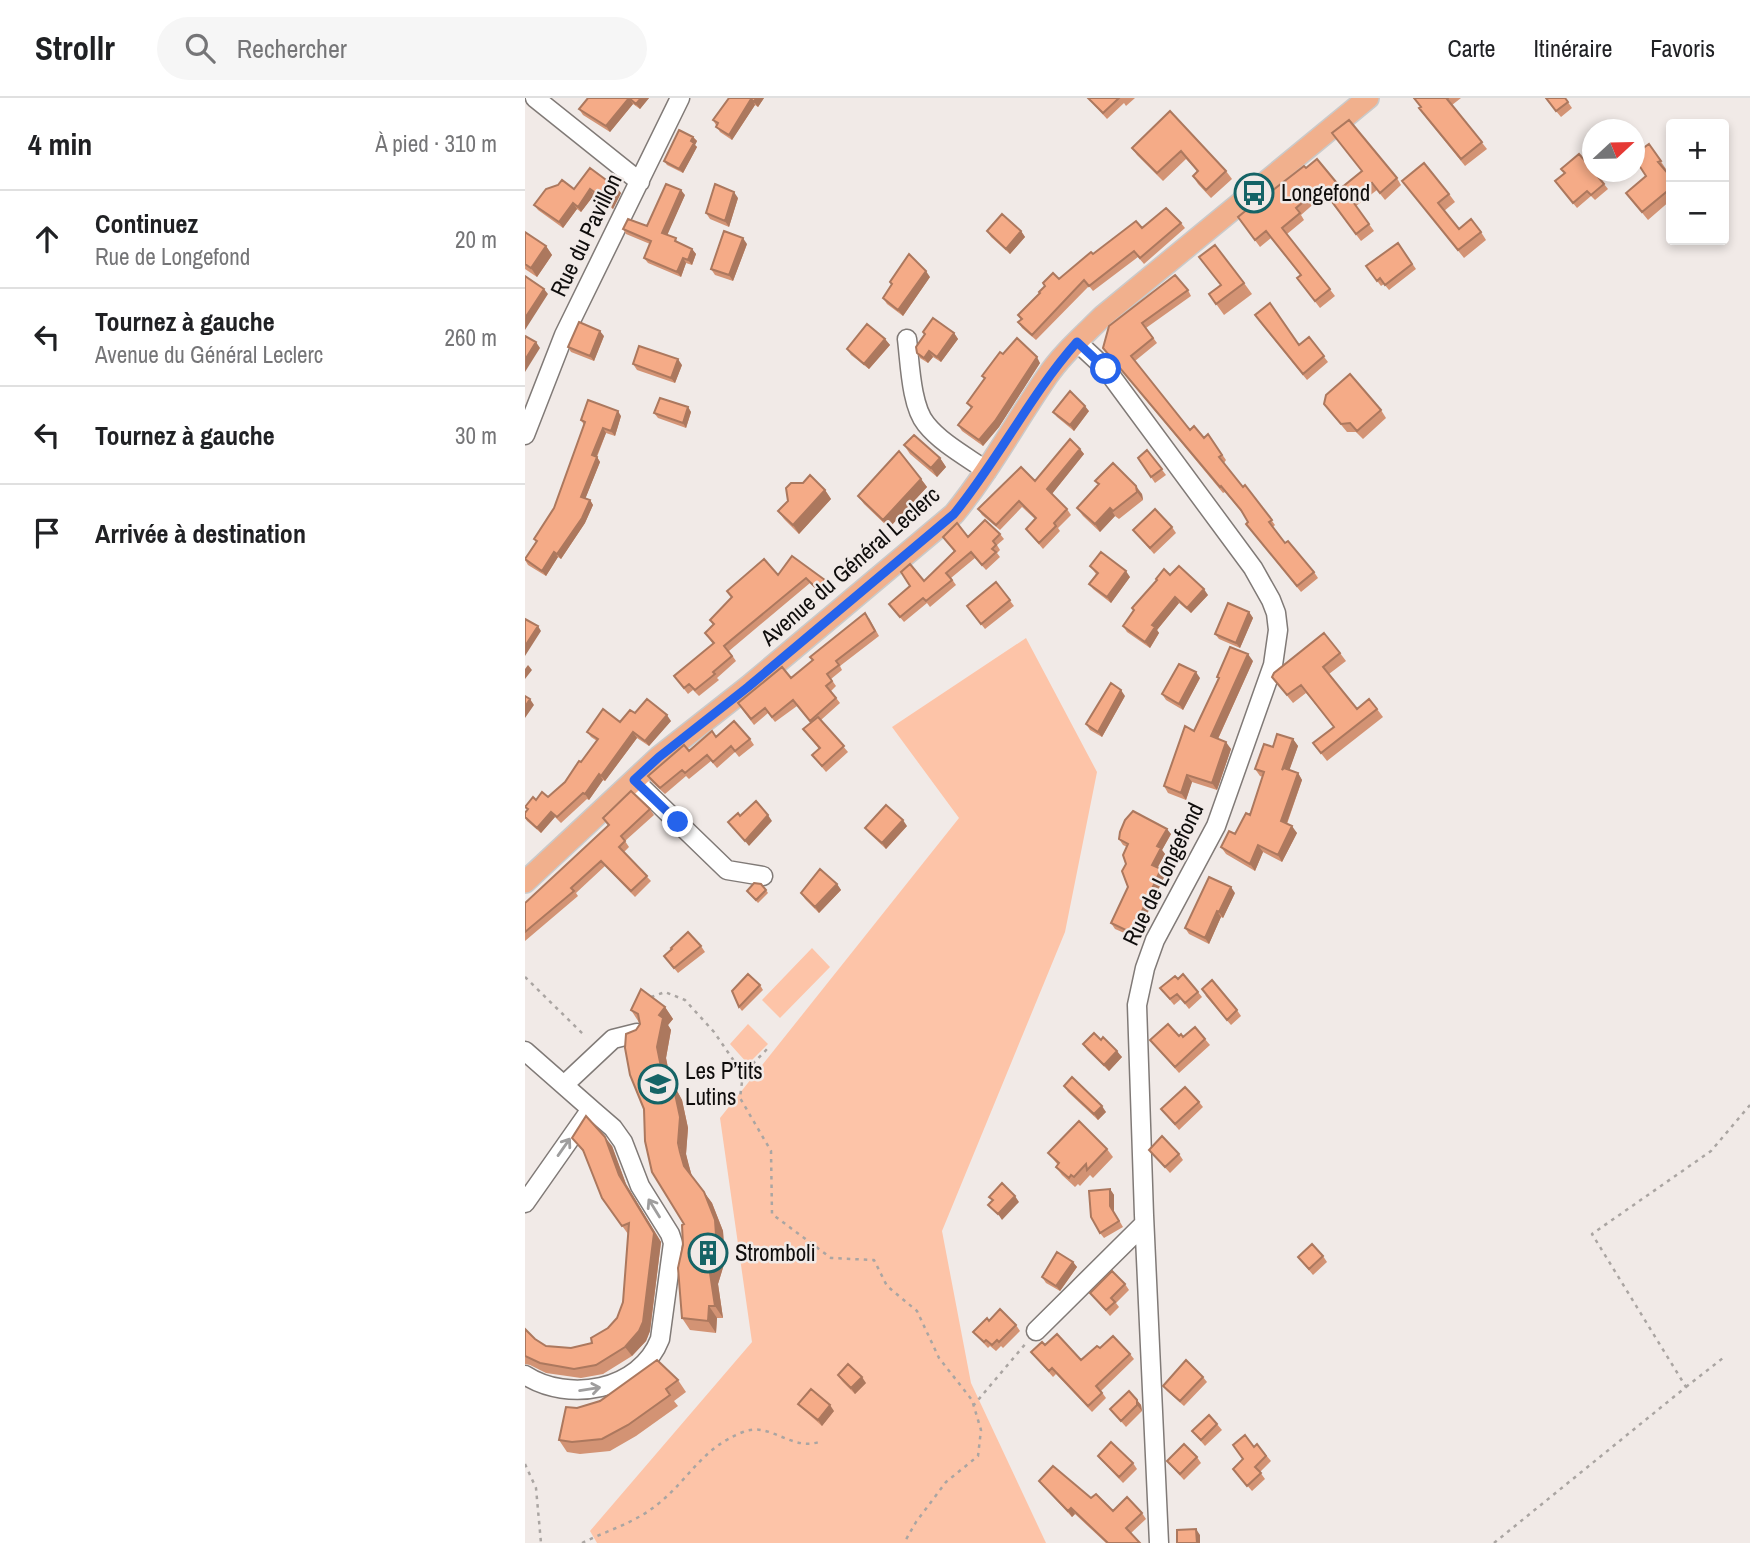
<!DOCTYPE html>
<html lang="fr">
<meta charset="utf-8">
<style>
:root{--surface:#fff;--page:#f6f6f6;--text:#202124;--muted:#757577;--line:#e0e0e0}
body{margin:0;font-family:"Archivo Narrow",sans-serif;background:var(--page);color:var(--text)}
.controls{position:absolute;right:21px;top:21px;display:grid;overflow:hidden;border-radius:7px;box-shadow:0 4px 10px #0003}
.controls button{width:63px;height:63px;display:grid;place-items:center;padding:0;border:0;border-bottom:2px solid var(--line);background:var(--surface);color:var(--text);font:35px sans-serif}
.compass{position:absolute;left:1057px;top:21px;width:63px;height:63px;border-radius:50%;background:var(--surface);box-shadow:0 4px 10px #0003;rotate:68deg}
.stop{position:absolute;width:21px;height:21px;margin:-16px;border:5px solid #2563eb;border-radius:50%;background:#fff}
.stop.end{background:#2563eb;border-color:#fff;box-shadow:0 2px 7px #0008}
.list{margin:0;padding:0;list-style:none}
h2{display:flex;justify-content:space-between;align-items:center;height:91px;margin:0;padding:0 28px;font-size:30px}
h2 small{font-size:23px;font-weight:400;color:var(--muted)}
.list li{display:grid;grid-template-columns:46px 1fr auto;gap:21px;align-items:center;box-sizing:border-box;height:98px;padding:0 28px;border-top:2px solid var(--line)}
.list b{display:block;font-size:26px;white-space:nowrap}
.list p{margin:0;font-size:23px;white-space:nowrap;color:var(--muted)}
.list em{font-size:23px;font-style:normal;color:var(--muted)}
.icon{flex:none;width:38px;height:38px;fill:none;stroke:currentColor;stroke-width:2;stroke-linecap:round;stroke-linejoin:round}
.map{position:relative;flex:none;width:1225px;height:1445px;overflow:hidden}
header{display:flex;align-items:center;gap:42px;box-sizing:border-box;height:98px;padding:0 35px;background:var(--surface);border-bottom:2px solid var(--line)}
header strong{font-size:33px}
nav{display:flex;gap:38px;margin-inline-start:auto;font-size:24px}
.search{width:490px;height:63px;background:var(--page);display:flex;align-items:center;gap:18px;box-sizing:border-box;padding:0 24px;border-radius:38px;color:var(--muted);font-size:26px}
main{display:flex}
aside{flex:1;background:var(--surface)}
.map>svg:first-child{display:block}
.green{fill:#fdc4a8}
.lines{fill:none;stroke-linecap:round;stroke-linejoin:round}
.minor-casing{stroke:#807a77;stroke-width:21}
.major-casing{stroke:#cacaca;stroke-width:24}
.path{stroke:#aaa5a2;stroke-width:2.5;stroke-dasharray:3.5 5;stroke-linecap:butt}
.minor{stroke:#fff;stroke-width:18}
.major{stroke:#f1b08d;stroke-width:21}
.wall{fill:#d39374}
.shaded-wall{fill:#ac785e}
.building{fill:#f5ab87;stroke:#ac785e;stroke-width:2}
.oneway{stroke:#9f9e9e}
.route{stroke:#2563eb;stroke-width:9}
.labels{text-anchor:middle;stroke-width:5;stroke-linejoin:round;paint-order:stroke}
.poi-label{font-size:23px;fill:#0f0d0c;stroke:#f1eae7;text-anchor:start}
.street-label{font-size:23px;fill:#0f0d0c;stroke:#f1eae7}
</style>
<header>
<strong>Strollr</strong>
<div class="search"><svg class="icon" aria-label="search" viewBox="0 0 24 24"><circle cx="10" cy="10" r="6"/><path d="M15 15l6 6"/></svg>Rechercher</div>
<nav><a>Carte</a><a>Itinéraire</a><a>Favoris</a></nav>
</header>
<main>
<aside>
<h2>4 min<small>À pied · 310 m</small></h2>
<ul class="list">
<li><svg class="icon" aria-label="ahead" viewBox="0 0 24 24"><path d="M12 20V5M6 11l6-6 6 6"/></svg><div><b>Continuez</b><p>Rue de Longefond</p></div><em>20 m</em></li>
<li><svg class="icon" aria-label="left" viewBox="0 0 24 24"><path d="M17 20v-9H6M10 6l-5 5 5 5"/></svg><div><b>Tournez à gauche</b><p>Avenue du Général Leclerc</p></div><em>260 m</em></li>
<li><svg class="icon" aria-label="left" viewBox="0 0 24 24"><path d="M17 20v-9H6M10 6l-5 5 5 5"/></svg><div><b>Tournez à gauche</b></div><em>30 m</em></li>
<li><svg class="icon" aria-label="arrive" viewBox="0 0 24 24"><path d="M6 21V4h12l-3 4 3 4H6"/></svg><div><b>Arrivée à destination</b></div></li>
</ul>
</aside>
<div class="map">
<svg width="1225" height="1445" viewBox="0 0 1225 1445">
<rect width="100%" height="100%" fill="#f1eae7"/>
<!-- green -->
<path class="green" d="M501 540 572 674 540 834 417 1133 446 1285 521 1445H72L65 1433 227 1244 195 1020 434 720 367 629Z
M287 850 305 869 255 920 237 902Z
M223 926 243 946 223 966 205 946Z"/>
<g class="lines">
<defs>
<path id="minor" d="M10 0 115 84
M382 241C385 265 386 308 401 326 416 345 442 359 462 373
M552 244 581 271 728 470 746 502 751 515 753 532 748 567 691 728 630 842 620 870 612 907 619 1117 634 1445
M0 337 39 237 155 0
M109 682 202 772 238 778
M0 953 66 1011 0 1105
M39 987 88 941 112 935
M511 1233 619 1126
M0 1277C43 1305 115 1293 135 1241L148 1145 145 1136 115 1088 98 1044 88 1030 66 1011"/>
<path id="major" d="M0 784 134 659 223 589 429 416C465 372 491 323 523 277 538 255 559 237 578 218L843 0"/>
</defs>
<!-- minor casing -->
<use href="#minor" class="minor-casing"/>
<!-- major casing -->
<use href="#major" class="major-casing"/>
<!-- path -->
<path class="path" d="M0 879 59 937
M126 899 140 894 160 902 189 934 218 976 244 949
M218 976 215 1000 246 1053 247 1116 306 1160 349 1162 362 1188 392 1213 414 1260 447 1302 456 1332 453 1358 421 1384 391 1424 379 1445
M1161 1289 1198 1260
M448 1308 502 1244
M0 1366 11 1390 16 1445
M57 1445C83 1432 110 1425 133 1406 165 1380 177 1350 218 1334 245 1323 265 1353 294 1344
M969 1445 1161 1289 1067 1136 1186 1053 1225 1007"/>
<!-- minor -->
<use href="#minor" class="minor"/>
<!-- major -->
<use href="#major" class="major"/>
</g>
<!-- wall -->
<path class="wall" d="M63 0H124L115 11 108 6 85 34 58 17 54 11Z
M204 0H239L233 9 230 7 207 42 195 34 188 22Z
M563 0H610L601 8 599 5 582 21Z
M888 0H936L927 7 962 51 940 68 899 17 894 10 896 9Z
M1020 0H1040L1047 10 1036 19Z
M645 13 701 73 707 81 686 100 673 86 668 78 672 73 661 61 638 83 612 57 607 50Z
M807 35 872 80 876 87 860 102 852 92 831 108 849 133 836 143 800 96 776 117 779 122 762 136 810 198 795 210 772 180 775 177 746 140 735 149 713 119 748 92 781 70 816 90 837 73Z
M168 39 172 43 170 47 172 49 158 75 142 67 139 63Z
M1124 46 1141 71H1140L1146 79V102L1123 122 1101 95 1121 78Z
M65 70 96 95 88 111 69 97 56 114 52 111 38 130 13 112 9 107 49 91Z
M1040 75 1079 86 1083 91 1070 102 1066 98 1052 110 1030 83Z
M877 83 924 96 930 104 919 113 934 131 956 134 961 142 939 160Z
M160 97 142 136 155 145 167 151 171 156 167 167 161 165 156 179 123 165 119 160 125 146 101 136 98 131 122 128Z
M213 100 204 129 185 121 181 115Z
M656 125 660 130 619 166 613 159 568 193 564 188 511 242 497 230 493 224 496 222 493 217 515 195 520 188 534 181 568 156 617 130Z
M462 133H496L500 139 485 156 466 139Z
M0 134 21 148 27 157 12 179 0 171Z
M873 145 891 171 864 192 859 186 856 188 841 168Z
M222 146 208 183 190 177 186 171Z
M674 159 719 185 727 196 699 217 684 196 696 187Z
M405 179 378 218 362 206 358 200 367 187 365 184Z
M663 192 666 198 621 230 632 245 610 263 665 332 679 340 683 336 701 362 699 365 718 389 720 387 750 427 748 429 760 445 789 474 793 480 776 494 725 431 723 424 718 416 700 394 698 395 578 250Z
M734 223 774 247 784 239 803 264 782 282Z
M398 234 429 235 433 241 416 264 408 259 403 265 395 260 392 255 400 237Z
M79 238 69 263 46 254 43 249Z
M360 241 365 247 344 271 326 257 322 251Z
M478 256 515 265 474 329 458 348 437 333 433 327 446 310 442 305 459 281 457 278Z
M108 266 157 267 150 285 112 272Z
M799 306 856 312 861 320 838 341 831 334H822Z
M163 309 166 314 161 330 133 320 129 315Z
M564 313 549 333 532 319 528 314Z
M96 318 90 338 81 335 72 359 75 364 60 401 65 402 68 407 60 425 36 461 33 459 21 478 3 467 0 462 11 444 9 441 29 410 59 327 56 322Z
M379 347 415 360 421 369 412 379 385 356Z
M555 351 559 356 527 396 542 411 546 417 533 430 535 433 518 451 501 431 510 421 497 409 475 432 457 417 453 411 510 383Z
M622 352 641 377 630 385 626 379Z
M396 381 402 389 364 430 339 406 333 398Z
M570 383 617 396 618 402 594 421 590 418 575 434 558 418 552 410 573 387Z
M300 392 306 401 274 436 259 421 253 413 263 403Z
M647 429 651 435 629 456 608 432Z
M475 436 479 441 472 447 475 452 472 455 475 459 461 472 450 460 426 480 431 487 405 509 402 505 379 524 364 506 399 483 429 453 418 439H443Z
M267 458 304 485 308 490 298 499 285 485 204 553 211 563 192 580 194 582 174 598 168 592 163 596 149 578 188 546 180 535 188 527 185 522 207 500 202 493 253 477Z
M565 468 605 479 586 505 568 491 564 486 571 476Z
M645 477 683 497 666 515 654 505 632 532 634 535 625 550 602 534 598 528 609 513 607 510Z
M471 484 489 508 460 531 442 508Z
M724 514 728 520 715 550 694 541 690 536Z
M344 520 354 538 315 568 317 572 306 581 311 588 306 593 315 605 296 622 323 654 301 674 287 657 294 651 278 631 286 625 272 608 250 624 243 615 229 627 217 611 266 580Z
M815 555 821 563 804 576 832 611H852L858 619 802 663 788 645 809 629 781 595 768 605 747 579Z
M728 563 693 641 706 651 692 692 667 684 661 702 643 695 639 688 669 633 694 581 692 579Z
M675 580 658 612 641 602 637 596Z
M600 598 577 639 565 632 561 626Z
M110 615 146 623 124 648 112 640 80 683 78 682 64 702 62 701 36 725 30 719 16 735 2 723 0 720V715L3 712 0 709 23 699 40 684 72 643 66 639 62 634 95 624Z
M191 639 225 641 229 647 214 659 210 654 192 670 186 663 164 681 161 678 140 696 127 684 123 678 164 653Z
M768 641 773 648 764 672 773 675 777 682 762 726 772 735 757 764 738 754 730 773 701 756 696 749 710 736 725 717 738 679 735 678 730 671 748 649Z
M125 711 129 717 100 743 104 749 99 754 126 783 110 799 80 768 51 795 53 798 0 843V805L83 727 78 720Z
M382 728 361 751 344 735 340 730Z
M646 736 637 752 640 756 633 769 640 777 611 840 590 831 586 825 603 789 601 766 602 749 598 747 594 741Z
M312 786 316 792 294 815 280 801 276 795Z
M241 792 243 795 233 805 222 793Z
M710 795 698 820 696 819 684 846 664 836 660 830Z
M176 848 180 854 153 875 139 858Z
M653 881 673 894 677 899 664 911 656 901 649 907 635 890Z
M235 887 238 892 217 913 214 909Z
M680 897 712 912 716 918 706 927Z
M140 909 148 921 143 927 146 932 141 960 145 980 157 1002 163 1030 161 1056 163 1065 167 1078 187 1105 198 1133 200 1163 193 1186 198 1220H192L191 1235 165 1232 157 1220 159 1126 119 1011 111 932 115 926 106 912Z
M654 938 680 941 685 947 654 975 625 942Z
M576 942 597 959 584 973 562 952 558 946Z
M539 988 581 1014 573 1022 543 994Z
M674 1004 678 1009 654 1032 636 1011Z
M47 1040 87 1048 101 1086 136 1144 125 1233 121 1243 107 1258 78 1276 56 1280 21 1275 5 1267 0 1266V1231L10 1241 21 1248 46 1250 67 1245 92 1220 98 1204 103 1136 77 1100 60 1056Z
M582 1051 588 1059 568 1080 565 1077 555 1088 553 1086 550 1089 537 1077 531 1069 533 1067 523 1055Z
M624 1052 654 1056 658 1062 645 1075Z
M585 1091 589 1097V1114L598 1129 579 1140 575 1135Z
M798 1158 802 1164 788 1177 773 1159Z
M548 1164 552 1169 535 1193 521 1185 517 1179Z
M600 1186 604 1192 591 1205 594 1209 585 1218 565 1195Z
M464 1223 491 1227 495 1233 478 1250 476 1248 471 1253 465 1248 463 1250 448 1234Z
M520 1247 556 1262 575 1250 605 1256 609 1261 576 1293 581 1300 567 1314 531 1276 528 1279 506 1254Z
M313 1277 341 1285 330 1296 317 1283Z
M678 1279 682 1284 659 1308 642 1293 638 1288Z
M153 1282 161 1294 149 1303 153 1308 111 1338 85 1353 55 1356 42 1354 34 1342 52 1310Z
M604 1293 616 1307 617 1313 601 1329 585 1311Z
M273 1306 309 1313 297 1328 278 1311Z
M692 1326 697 1332 680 1348 667 1333Z
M732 1346 746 1363 735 1374 740 1381 727 1393 708 1371 718 1361Z
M573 1358 608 1365 612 1371 598 1385 577 1363Z
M672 1359 676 1365 659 1382 646 1368 642 1363Z
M514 1383 566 1400 588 1413 617 1415 621 1421 606 1435 615 1445H581L550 1416 547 1419 518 1388Z"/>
<!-- shaded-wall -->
<path class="shaded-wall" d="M104 0 108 6 85 34 81 28Z
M116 0H124L115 11 111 6Z
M231 0H239L233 9 229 4Z
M226 1 230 7 207 42 204 37Z
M168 39 172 43 170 47 172 49 158 75 154 71Z
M92 90 96 95 88 111 84 105Z
M65 91 69 97 56 114 53 109Z
M156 92 160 97 141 140 137 135Z
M209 94 213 100 204 129 200 123Z
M48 105 52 111 38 130 34 124Z
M496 133 500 139 485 156 481 151Z
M218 140 222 146 208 183 204 177Z
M21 148 27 157 12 179 6 170Z
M167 151 171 156 167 167 163 162Z
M158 160 161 165 156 179 152 174Z
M401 173 405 179 378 218 373 212Z
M19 191 23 196 0 232V220Z
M75 233 79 238 69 263 65 258Z
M429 235 433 241 416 264 412 259Z
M360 241 365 247 344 271 339 266Z
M11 244 15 250 0 274V262Z
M404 253 408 259 403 265 399 260Z
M512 259 515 265 474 329 458 348 454 342Z
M153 261 157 267 150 285 146 280Z
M560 308 564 313 549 333 545 327Z
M163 309 166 314 161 330 158 325Z
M93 313 96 318 90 338 86 333Z
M78 330 81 335 70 362 67 357Z
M555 351 559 356 526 397 522 391Z
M72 359 75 364 59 404 56 399Z
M415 360 421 369 412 379 406 370Z
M396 381 402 389 364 430 358 422Z
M611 388 617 396 618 402 612 394Z
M300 392 306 401 274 436 268 427Z
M65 402 68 407 60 425 36 461 32 456Z
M585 410 590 418 575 434 570 426Z
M29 454 33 459 21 478 17 473Z
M601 473 605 479 586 505 582 499Z
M679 491 683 497 666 515 662 510Z
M650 499 654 505 632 532 634 535 625 550 620 544 627 527Z
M724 514 728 520 715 550 711 545Z
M13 528 16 533 0 558V548Z
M723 556 728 563 691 645 686 638Z
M3 567 7 572 0 581V571Z
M671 574 675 580 658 612 654 606Z
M596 592 600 598 577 639 573 634Z
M5 601 9 607 0 620V609Z
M142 617 146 623 124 648 120 643Z
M108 634 112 640 80 683 76 678Z
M768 641 773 648 762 679 757 672Z
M701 644 706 651 692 692 687 685Z
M773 675 777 682 760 730 756 723Z
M74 676 78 682 64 702 60 696Z
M662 677 667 684 661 702 656 695Z
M26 714 30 719 16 735 12 730Z
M243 717 247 723 224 748 220 743Z
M378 722 382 728 361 751 357 745Z
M767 728 772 735 757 764 753 757Z
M642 731 646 736 637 752 640 756 631 772 627 767 632 748Z
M733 747 738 754 730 773 725 766Z
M636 771 640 777 611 840 607 835Z
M312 786 316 792 294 815 290 809Z
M706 789 710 795 698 820 694 814Z
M692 813 696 819 684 846 680 840Z
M140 909 148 921 143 927 146 932 141 960 145 980 157 1002 163 1030 161 1056 167 1079 159 1068 132 949 134 917Z
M592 953 597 959 584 973 579 967Z
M577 1008 581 1014 573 1022 569 1016Z
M80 1039 87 1048 101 1086 136 1144 125 1233 121 1243 107 1258 100 1249 129 1135 94 1077Z
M585 1091 589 1097V1114L598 1129 585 1108Z
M179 1094 187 1105 198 1133 200 1163 193 1186 198 1220 190 1208 185 1175Z
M490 1098 494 1104 477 1122 473 1116Z
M548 1164 552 1169 535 1193 531 1188Z
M184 1208 192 1220 191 1235 183 1223Z
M337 1279 341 1285 330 1296 326 1290Z
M612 1302 616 1307 617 1313 612 1307Z
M305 1307 309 1313 297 1328 293 1322Z
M546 1410 550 1416 547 1419 543 1413Z
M671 1431 675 1437V1445H672Z"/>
<!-- building -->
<path class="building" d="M63 0H104L81 28 54 11Z
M104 0H116L111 6Z
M204 0H231L229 4 226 1 204 37 191 29 193 25 188 22Z
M563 0H594L578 15Z
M889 0H923L922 1 957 44 936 61 894 10 896 9Z
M1021 0H1040L1043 4 1031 13Z
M645 13 701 73 681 92 668 78 673 73 656 53 632 75 607 50Z
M824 22 872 80 855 95 847 85 826 101 844 126 831 136 796 89 771 110 775 115 757 130 805 191 790 203 772 180 776 177 741 133 730 142 713 119 735 101 732 99 745 88 748 92 779 68 781 70 792 61 816 90 837 73 807 35Z
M154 32 168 39 166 43 169 45 154 71 139 63Z
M1124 46 1136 63 1133 64 1146 79V90L1117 114 1101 95 1121 78 1110 61V56Z
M1054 56 1068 72V74H1069L1079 86 1066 97 1062 93 1048 105 1030 83 1040 75 1036 71Z
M899 65 924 96 913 105 934 131 946 121 956 134 933 152 877 83Z
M65 70 92 90 84 105 65 91 53 109 48 105 34 124 9 107 21 91 33 87 37 82 49 91Z
M141 86 156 92 137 135 151 140 150 143 167 151 163 162 158 160 152 174 119 160 126 143 98 131 103 121 122 128Z
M190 86 209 94 200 123 181 115Z
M641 110 656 125 615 160 609 153 564 188 559 182 507 237 493 224 497 221 493 217 515 195 514 194 520 188 518 185 528 175 534 181 566 154 568 156 611 123 617 130Z
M477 116 496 133 481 151 462 133Z
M199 133 218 140 204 177 186 171Z
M0 134 21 148 6 170 0 166Z
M873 145 887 166 860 187 855 180 852 183 841 168Z
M690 147 719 185 691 206 684 196 696 187 674 159Z
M384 156 401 173 373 212 358 200 367 186 365 184Z
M650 177 663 192 617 225 628 240 606 258 665 332 669 328 679 340 683 336 697 357 694 359 718 389 720 387 747 422 744 424 760 445 763 443 789 474 772 488 721 426 723 424 716 412 696 388 695 389 578 250 584 228Z
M0 178 19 191 0 220Z
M745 205 774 247 784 239 799 258 778 276 730 217Z
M408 220 429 235 412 259 404 253 399 260 392 255 391 249 400 236 398 234Z
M54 224 75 233 65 258 43 249Z
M342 226 360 241 339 266 322 251Z
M0 238 11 244 0 262Z
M492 240 512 259 470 323 454 342 433 327 447 309 442 305 460 280 457 278 475 254 478 256Z
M114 248 153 261 146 280 108 266Z
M825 276 856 312 832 333 825 325 816 326 799 306 801 297Z
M545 293 560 308 545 327 528 314Z
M135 300 163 309 158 325 129 315Z
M63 302 93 313 86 333 78 330 67 357 72 359 56 399 65 402 57 420 32 456 29 454 17 473 0 461 12 443 9 441 29 410 60 324 56 322Z
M389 337 415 360 406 370 379 347Z
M545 341 555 351 522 391 542 411 529 425 531 428 514 445 501 431 511 420 494 403 471 427 453 411 496 369 510 383Z
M622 352 637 371 626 379 613 360Z
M374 353 396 381 358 422 333 398Z
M588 365 611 388 612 394 588 413 585 410 570 426 552 410 574 386 570 383Z
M285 377 300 392 268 427 253 413 263 403 261 390 266 385H278Z
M630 411 647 429 625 450 608 432Z
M460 422 475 436 468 443 471 447 467 451 471 454 457 467 446 454 421 475 427 482 401 503 398 500 375 519 364 506 385 488 376 474 385 466 399 483 430 453 418 439 432 425 443 439Z
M576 454 601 473 582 499 564 486 573 475 565 468Z
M267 458 304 485 294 493 281 480 199 548 207 558 188 574 190 576 170 592 164 586 159 590 149 578 189 545 180 535 189 526 185 522 207 499 202 493 239 461 253 477Z
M654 468 679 491 662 510 650 499 627 527 630 529 620 544 598 528 609 512 607 510 632 482 631 481 639 471 645 477Z
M471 484 485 502 456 526 442 508Z
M703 505 724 514 711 545 690 536Z
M340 515 350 533 311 563 314 567 302 576 307 583 301 588 311 600 285 623 268 602 247 619 240 610 226 621 213 605 257 569 266 580 288 562 285 559Z
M0 521 13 528 0 548Z
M799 535 815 555 798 569 832 611 844 601 852 611 796 655 788 645 809 629 776 587 762 597 747 579 749 575Z
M705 549 723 556 686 638 701 644 687 685 662 677 656 695 639 688 660 628 669 633 694 580 692 579Z
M654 566 671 574 654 606 637 596Z
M586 585 596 592 573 634 561 626Z
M0 598 5 601 0 609Z
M122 601 142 617 120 643 108 634 76 678 74 676 60 696 58 695 32 719 26 714 12 730 0 719V715L3 711 0 709 8 699 11 702 17 694 23 699 40 684 54 663 56 664 73 641 62 634 78 611 95 624 105 612 110 615Z
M293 619 319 648 297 668 287 657 295 650 278 631Z
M209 623 225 641 210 653 206 648 188 664 182 657 160 675 157 672 135 690 123 678 159 647 164 653 187 633 191 639Z
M752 636 768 641 757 672 759 670 773 675 756 723 767 728 753 757 733 747 725 766 696 749 704 733 710 736 721 715 725 717 739 674 730 671 739 646 748 649Z
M106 693 125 711 96 738 100 743 94 749 122 778 106 793 76 763 46 790 49 793 0 834V805L84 727 78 720Z
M231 703 243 717 220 743 203 724 213 715 215 718Z
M361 707 378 722 357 745 340 730Z
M608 713 642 731 632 748 636 750 627 767 636 771 607 835 586 825 603 789 597 773 601 766 598 757 603 746 594 741 595 734 600 722Z
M295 771 312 786 290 809 276 795Z
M684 779 706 789 694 814 692 813 680 840 660 830Z
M229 785 236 786 241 792 231 802 222 793Z
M163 834 176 848 149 870 139 858 147 851 146 850Z
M223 876 235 887 214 909 207 893Z
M658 876 673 894 660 905 652 896 645 901 635 890 650 878 653 881Z
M687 882 712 912 702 922 677 891Z
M116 891 140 909 134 917 138 920 132 949 136 969 149 991 155 1019 153 1045 155 1054 159 1068 179 1094 190 1122 192 1152 185 1175 190 1208H184L183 1223 157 1220 153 1170 158 1147 157 1127 159 1126 127 1074 120 1043 119 1011 105 977 100 950 101 936 111 932 115 926 113 916 106 912Z
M643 926 654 938 656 936 658 939 670 929 680 941 650 969 625 942Z
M569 935 576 942 578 939 592 953 579 967 558 946Z
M547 979 577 1008 569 1016 539 988Z
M660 989 674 1004 650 1026 636 1011Z
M61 1018 80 1039 94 1077 129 1135 118 1224 114 1233 100 1249 71 1267 49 1271 15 1265 0 1258V1231L10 1241 21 1248 46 1250 67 1245 66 1240 83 1230 92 1220 98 1204 104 1125 97 1128 77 1100 58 1052 47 1040Z
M554 1023 582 1051 562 1072 561 1066 549 1079 546 1077 544 1080 531 1069 534 1065 523 1055Z
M637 1038 654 1056 640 1069 624 1052Z
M477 1085 490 1098 473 1116 463 1107 468 1102 464 1099Z
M585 1091V1108L594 1123 575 1135 566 1119 564 1093Z
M787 1146 798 1158 784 1171 773 1159Z
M532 1154 548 1164 531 1188 517 1179Z
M587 1173 600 1186 586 1200 590 1204 581 1212 565 1195Z
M475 1211 491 1227 474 1244 472 1242 467 1247 461 1242 459 1244 448 1234 462 1220 464 1223Z
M532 1236 556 1262 572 1248 575 1250 588 1238 605 1256 571 1288 577 1295 563 1308 527 1270 524 1273 506 1254 517 1244 520 1247Z
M132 1262 153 1282 141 1291 145 1297 103 1327 77 1341 47 1344 34 1342 41 1309 52 1310 75 1303Z
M661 1262 678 1279 655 1303 638 1288Z
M323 1266 337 1279 326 1290 313 1277Z
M286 1291 305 1307 293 1322 273 1306Z
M604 1293 612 1302V1307L596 1323 585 1311Z
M684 1317 692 1326 676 1342 667 1333Z
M720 1337 729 1349 732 1346 741 1358 730 1369 736 1375 722 1388 708 1371 718 1361 708 1347Z
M586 1344 608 1365 594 1379 573 1358Z
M659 1346 672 1359 655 1376 642 1363Z
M528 1368 566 1400 571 1396 588 1413 602 1399 617 1415 601 1430 615 1445H583L546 1410 543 1413 514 1383Z
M671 1431 672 1445H652V1432Z"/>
<!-- one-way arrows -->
<defs><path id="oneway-shaft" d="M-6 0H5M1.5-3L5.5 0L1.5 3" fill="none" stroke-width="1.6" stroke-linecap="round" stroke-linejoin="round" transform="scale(1.75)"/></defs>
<g class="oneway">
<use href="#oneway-shaft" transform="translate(39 1049) rotate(-55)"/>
<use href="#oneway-shaft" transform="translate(129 1110) rotate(-122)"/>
<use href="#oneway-shaft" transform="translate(65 1291) rotate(-9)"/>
</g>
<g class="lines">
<!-- route -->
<path class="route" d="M153 724 109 682 134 659 223 589 429 416C474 361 505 297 552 244L581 271"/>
</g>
<!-- icons -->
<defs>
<symbol id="bus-ring" viewBox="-11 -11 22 22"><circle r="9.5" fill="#f1eae7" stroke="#156466" stroke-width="1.5"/><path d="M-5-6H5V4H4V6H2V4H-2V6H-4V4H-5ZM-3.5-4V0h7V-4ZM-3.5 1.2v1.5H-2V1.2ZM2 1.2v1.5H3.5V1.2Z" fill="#156466"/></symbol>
<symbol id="school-ring" viewBox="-11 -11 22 22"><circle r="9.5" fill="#f1eae7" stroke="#156466" stroke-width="1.5"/><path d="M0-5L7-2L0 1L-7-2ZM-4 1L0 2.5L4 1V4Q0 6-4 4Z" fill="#156466"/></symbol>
<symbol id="building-ring" viewBox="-11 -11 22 22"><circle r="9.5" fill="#f1eae7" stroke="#156466" stroke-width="1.5"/><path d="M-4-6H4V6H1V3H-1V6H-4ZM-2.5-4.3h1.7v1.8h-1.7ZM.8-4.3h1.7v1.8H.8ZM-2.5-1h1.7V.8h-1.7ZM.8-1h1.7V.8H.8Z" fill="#156466"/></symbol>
</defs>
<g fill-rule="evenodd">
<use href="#bus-ring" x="707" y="73" width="44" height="44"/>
<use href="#school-ring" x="111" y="964" width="44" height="44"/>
<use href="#building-ring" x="161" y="1133" width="44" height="44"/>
</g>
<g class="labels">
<!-- poi labels -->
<g class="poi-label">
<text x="756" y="103">Longefond</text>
<text x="160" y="981">Les P’tits<tspan x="160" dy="26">Lutins</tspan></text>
<text x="210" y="1163">Stromboli</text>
</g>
<!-- street labels -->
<g class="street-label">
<text transform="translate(61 137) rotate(-64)" y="8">Rue du Pavillon</text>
<text transform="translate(325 468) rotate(-41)" y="8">Avenue du Général Leclerc</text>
<text transform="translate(638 776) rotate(-64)" y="8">Rue de Longefond</text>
</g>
</g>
</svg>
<div class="controls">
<button>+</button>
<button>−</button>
</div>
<svg class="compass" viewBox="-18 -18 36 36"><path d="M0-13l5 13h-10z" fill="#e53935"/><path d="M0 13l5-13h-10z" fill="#757577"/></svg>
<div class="stop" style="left:581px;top:271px"></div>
<div class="stop end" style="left:153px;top:724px"></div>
</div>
</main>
